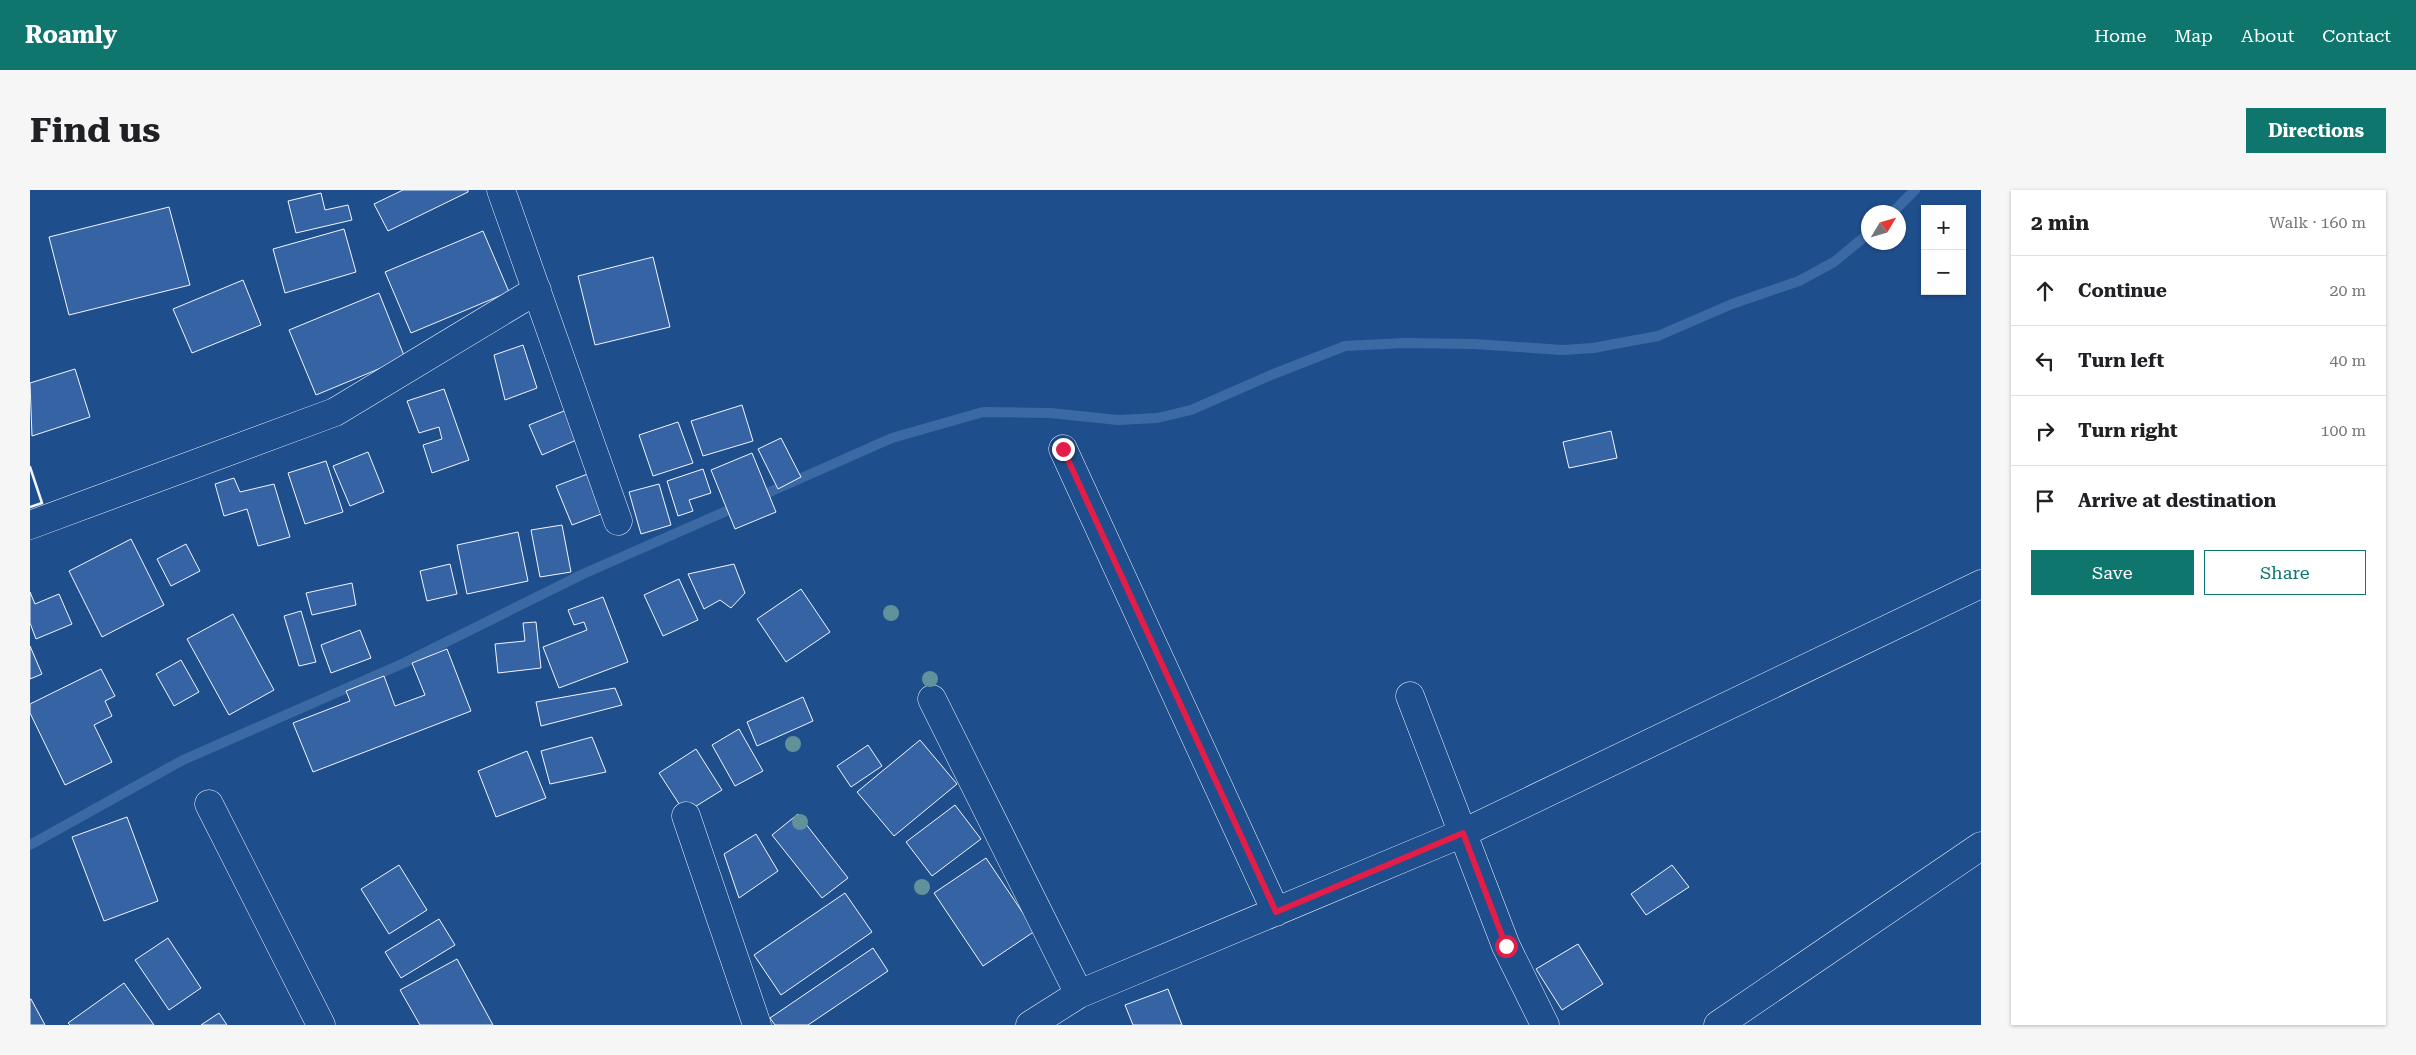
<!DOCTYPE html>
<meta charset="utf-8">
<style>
:root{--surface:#fff;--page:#f6f6f6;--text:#202124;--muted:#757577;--line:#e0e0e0;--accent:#0f766e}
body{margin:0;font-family:"Roboto Serif",serif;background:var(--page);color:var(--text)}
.controls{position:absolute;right:15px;top:15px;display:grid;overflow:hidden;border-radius:0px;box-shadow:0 1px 4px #0004}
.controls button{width:45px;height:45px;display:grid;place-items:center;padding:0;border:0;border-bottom:1px solid var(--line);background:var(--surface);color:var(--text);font:25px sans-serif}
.compass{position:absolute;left:1831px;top:15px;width:45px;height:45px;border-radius:50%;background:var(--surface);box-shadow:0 1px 4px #0004;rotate:52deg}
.stop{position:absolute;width:15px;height:15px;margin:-11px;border:4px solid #e11d48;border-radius:50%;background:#fff}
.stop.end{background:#e11d48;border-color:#fff;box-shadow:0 1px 5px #0008}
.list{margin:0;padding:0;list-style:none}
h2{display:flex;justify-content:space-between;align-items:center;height:65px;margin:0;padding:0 20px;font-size:21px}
h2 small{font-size:16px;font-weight:400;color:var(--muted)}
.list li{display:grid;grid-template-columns:32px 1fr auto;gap:15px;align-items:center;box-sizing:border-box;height:70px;padding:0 20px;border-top:1px solid var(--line)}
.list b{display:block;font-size:19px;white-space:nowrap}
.list em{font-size:16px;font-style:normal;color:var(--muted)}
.actions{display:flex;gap:10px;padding:15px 20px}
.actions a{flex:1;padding:11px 0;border:1px solid var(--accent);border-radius:0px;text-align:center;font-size:18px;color:var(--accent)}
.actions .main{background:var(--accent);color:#fff}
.icon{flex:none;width:28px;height:28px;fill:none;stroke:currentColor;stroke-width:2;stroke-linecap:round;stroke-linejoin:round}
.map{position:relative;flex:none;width:1951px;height:835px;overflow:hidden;border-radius:0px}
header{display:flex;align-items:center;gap:30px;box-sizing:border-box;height:70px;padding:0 25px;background:var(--accent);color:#fff}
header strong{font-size:24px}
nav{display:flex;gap:28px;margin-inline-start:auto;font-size:18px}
.intro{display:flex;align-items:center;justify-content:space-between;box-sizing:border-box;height:120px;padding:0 30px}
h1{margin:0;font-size:35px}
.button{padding:12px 22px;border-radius:0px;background:var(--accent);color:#fff;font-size:18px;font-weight:700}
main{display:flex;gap:30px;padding:0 30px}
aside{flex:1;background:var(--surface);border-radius:0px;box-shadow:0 1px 4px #0004}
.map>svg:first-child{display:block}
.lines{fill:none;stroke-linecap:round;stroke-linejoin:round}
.stream{stroke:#3b69a3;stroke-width:10}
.building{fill:#3563a3;stroke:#f2f6ff}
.street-casing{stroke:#f2f6ff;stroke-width:29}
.street{stroke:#1f4e8c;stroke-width:28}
.wall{stroke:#f2f6ff;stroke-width:2.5}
.tree{fill:#61919a}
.route{stroke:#e11d48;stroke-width:6}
</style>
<header>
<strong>Roamly</strong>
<nav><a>Home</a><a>Map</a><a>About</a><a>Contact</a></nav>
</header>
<div class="intro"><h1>Find us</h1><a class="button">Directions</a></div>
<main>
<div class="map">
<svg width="1951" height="835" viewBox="0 0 1951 835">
<rect width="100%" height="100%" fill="#1f4e8c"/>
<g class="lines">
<!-- stream -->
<path class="stream" d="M1863 22 1885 0
M726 308 862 248 953 222 1020 223 1088 230 1127 228 1161 220 1241 185 1315 156 1375 153 1444 154 1533 160 1563 158 1628 146 1702 114 1769 91 1804 72 1838 44
M0 655 153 570 374 473 553 384 708 316"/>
</g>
<!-- building -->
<path class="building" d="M373 0H438V2L358 41 344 14Z
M291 3 295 20 318 15 322 30 266 43 258 11Z
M139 17 160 95 39 125 19 47Z
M314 39 326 82 255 103 243 59Z
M453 41 479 102 381 143 355 82Z
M623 67 640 137 565 155 548 86Z
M213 90 231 135 162 163 143 119Z
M349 103 375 168 286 205 259 140Z
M493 155 507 198 475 210 464 165Z
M45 179 60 227 2 246 0 193Z
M414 199 439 270 402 283 393 255 412 249 409 237 389 243 377 211Z
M712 215 723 251 673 266 661 231Z
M539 219 551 248 512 265 499 235Z
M648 232 663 273 623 286 609 245Z
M1581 241 1587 268 1539 278 1533 252Z
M751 248 771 287 748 299 728 259Z
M338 262 354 302 320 316 303 276Z
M722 263 746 322 705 339 681 280Z
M296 271 313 322 275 334 258 283Z
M673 279 681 303 659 310 663 321 648 326 637 291Z
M563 282 579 321 542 335 526 296Z
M204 288 210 302 244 294 260 347 228 356 217 319 194 326 185 294Z
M629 294 641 335 611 344 599 302Z
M532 335 541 382 510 387 501 340Z
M488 342 498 391 437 404 427 355Z
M101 349 134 415 72 447 39 381Z
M156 354 170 381 141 396 127 369Z
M420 374 427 404 397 411 390 381Z
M704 374 715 403 701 418 690 410 674 419 658 384Z
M649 389 668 430 633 446 614 405Z
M322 393 326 415 282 425 276 403Z
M771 399 800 442 756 472 727 429Z
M0 402 5 414 29 404 42 434 6 449 0 433Z
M573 407 598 472 529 498 513 457 557 440 554 432 544 435 538 420Z
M271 421 286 472 269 476 254 426Z
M203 424 244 500 199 525 157 449Z
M506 432 511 478 468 483 465 454 495 451 493 433Z
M330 440 341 468 301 483 291 455Z
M0 456 12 484 0 489Z
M417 459 441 521 283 582 263 533 320 511 316 501 354 486 365 516 395 505 382 473Z
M151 470 169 502 144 516 126 484Z
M71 479 85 506 75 511 82 526 64 535 82 572 35 595 0 523V514Z
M585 498 592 515 511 536 506 512Z
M773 507 783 531 727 556 717 532Z
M709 539 733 581 705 596 682 555Z
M562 547 576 582 520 594 511 561Z
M890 550 927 594 864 646 827 602Z
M838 555 852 576 821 597 807 576Z
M666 559 692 600 655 623 629 583Z
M497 561 516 608 466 627 448 581Z
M925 615 951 649 902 686 876 652Z
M768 624 818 688 792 708 742 645Z
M97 627 128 711 74 731 42 647Z
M726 644 748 681 709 708 694 664Z
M956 668 1005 741 953 776 904 703Z
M369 675 397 720 359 744 331 699Z
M1642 675 1659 697 1616 725 1601 704Z
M815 703 842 742 751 805 724 765Z
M409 729 425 755 371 788 355 762Z
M138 748 171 798 139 820 105 770Z
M1548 754 1573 794 1532 820 1506 779Z
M843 758 858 781 778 835H745L740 828Z
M427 769 463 835H390L370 800Z
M94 793 124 835H40L38 833Z
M1138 799 1152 835H1103L1095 815Z
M0 809H1L15 835H0Z
M189 823 197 835H171Z"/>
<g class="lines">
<defs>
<path id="street" d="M471 0 588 331
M1033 259 1246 722
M0 335 305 222 507 100
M1380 506 1476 756 1515 835
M902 509 1049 804
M179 614 291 835
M656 626 727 835
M1000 835 1049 804 1433 643 1951 394
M1688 835 1951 656"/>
</defs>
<!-- street casing -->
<use href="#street" class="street-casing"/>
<!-- street -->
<use href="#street" class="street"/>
<!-- wall -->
<path class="wall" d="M0 277 12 313 0 317"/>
</g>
<!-- trees -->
<g class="tree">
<circle cx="861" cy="423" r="8"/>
<circle cx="900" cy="489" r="8"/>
<circle cx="763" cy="554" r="8"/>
<circle cx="770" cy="632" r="8"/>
<circle cx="892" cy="697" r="8"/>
</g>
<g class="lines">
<!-- route -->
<path class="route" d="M1033 259 1246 722 1433 643 1476 756"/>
</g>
</svg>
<div class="controls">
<button>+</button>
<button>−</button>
</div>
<svg class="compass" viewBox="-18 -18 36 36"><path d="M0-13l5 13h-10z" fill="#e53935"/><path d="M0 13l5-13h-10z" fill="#757577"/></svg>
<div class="stop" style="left:1476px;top:756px"></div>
<div class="stop end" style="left:1033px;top:259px"></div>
</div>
<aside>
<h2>2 min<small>Walk · 160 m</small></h2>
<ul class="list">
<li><svg class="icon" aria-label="ahead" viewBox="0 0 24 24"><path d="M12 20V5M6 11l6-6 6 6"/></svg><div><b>Continue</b></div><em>20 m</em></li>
<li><svg class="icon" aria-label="left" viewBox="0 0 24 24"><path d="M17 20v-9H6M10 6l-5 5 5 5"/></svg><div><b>Turn left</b></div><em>40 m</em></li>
<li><svg class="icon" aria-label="right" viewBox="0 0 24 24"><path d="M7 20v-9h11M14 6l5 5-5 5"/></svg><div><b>Turn right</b></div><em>100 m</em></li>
<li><svg class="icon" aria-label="arrive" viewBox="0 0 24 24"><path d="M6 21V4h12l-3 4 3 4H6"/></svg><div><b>Arrive at destination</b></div></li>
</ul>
<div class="actions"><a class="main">Save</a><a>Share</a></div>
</aside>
</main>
